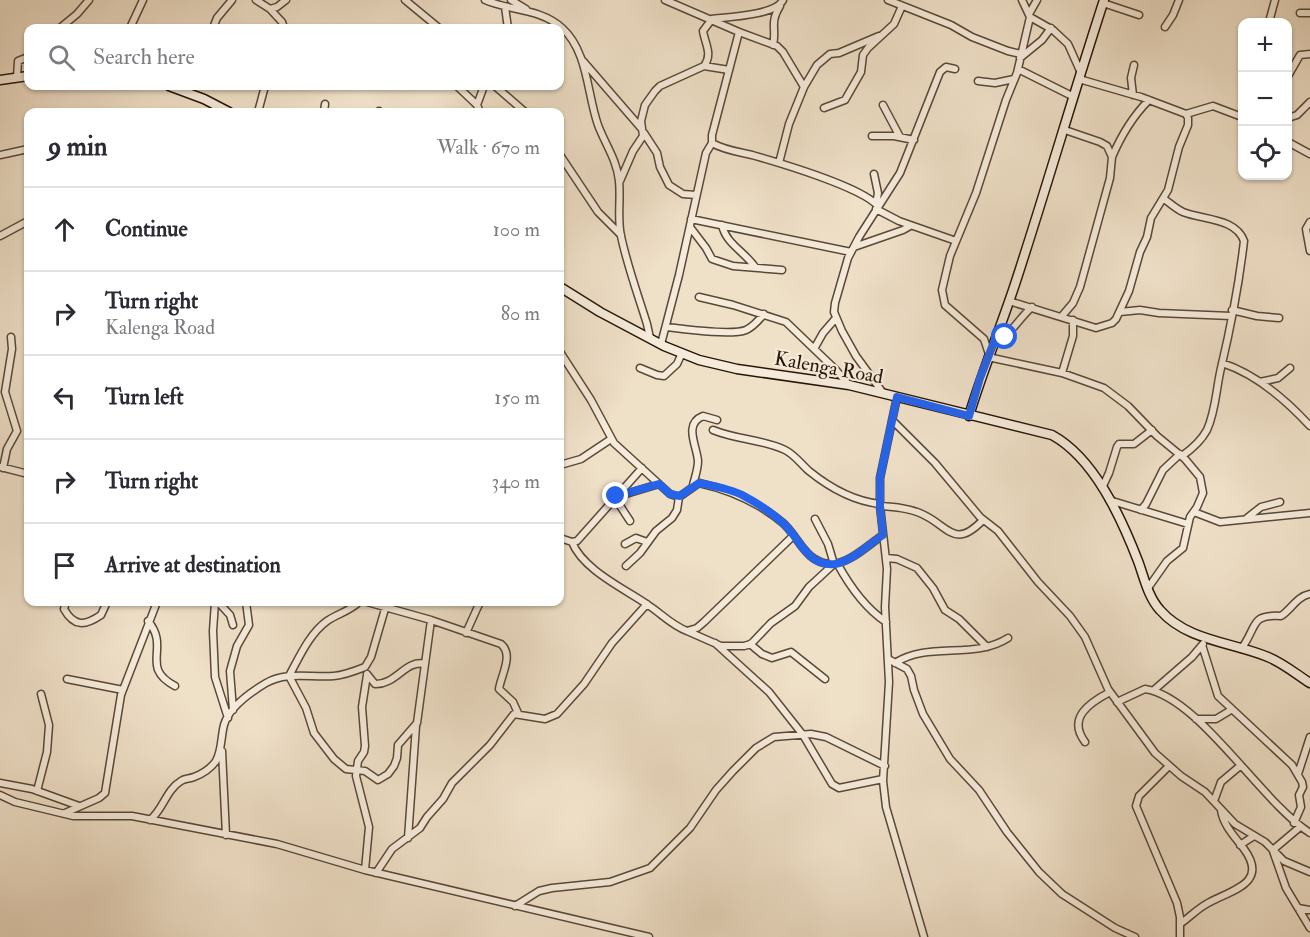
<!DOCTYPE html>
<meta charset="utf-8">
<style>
:root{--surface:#fff;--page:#f2f2f3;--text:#2b2b33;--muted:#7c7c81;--line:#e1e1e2}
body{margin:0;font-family:"IM FELL Double Pica",serif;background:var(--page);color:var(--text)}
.controls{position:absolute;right:18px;top:18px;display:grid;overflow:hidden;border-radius:12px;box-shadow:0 2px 4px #0004}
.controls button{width:54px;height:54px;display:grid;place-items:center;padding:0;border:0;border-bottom:2px solid var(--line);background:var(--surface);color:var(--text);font:30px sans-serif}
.stop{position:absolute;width:18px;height:18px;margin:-14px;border:4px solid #2563eb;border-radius:50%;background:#fff}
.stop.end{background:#2563eb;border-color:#fff;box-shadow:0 2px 6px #0008}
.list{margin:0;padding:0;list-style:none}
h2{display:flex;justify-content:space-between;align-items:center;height:78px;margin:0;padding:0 24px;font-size:26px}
h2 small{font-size:20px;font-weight:400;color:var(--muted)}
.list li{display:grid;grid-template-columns:39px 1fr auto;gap:18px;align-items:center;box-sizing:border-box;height:84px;padding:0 24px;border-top:2px solid var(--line)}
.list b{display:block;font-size:22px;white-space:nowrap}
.list p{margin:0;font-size:20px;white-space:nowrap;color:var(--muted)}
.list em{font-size:20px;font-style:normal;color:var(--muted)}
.icon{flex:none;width:33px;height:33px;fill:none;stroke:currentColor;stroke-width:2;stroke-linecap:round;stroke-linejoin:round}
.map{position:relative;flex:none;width:1310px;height:937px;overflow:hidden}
.search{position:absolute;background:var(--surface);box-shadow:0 2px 4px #0004;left:24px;top:24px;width:540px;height:66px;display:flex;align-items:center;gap:15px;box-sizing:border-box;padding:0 21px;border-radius:12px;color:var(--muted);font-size:22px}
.panel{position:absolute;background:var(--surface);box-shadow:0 2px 4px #0004;left:24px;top:108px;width:540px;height:498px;border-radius:12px}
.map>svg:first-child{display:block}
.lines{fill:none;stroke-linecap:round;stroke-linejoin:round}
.street-casing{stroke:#5a4837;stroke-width:9}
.secondary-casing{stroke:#281607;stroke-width:11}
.street{stroke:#f5ebdb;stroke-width:6}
.secondary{stroke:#f5ebdb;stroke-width:8}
.route{stroke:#2563eb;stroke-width:8}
.labels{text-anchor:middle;stroke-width:4.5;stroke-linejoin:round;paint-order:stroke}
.street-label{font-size:20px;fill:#281607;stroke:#f5ebdb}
</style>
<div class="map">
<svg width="1310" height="937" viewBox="0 0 1310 937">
<rect width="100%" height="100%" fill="#efe0c8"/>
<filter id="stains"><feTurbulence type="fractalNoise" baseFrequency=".00333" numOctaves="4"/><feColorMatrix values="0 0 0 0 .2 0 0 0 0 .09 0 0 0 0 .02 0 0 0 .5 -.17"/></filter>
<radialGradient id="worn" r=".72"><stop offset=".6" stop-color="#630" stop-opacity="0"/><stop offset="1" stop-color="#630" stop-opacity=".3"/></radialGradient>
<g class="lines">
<defs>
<path id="street" d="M256 0 270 9 277 7 286 0
M405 0 439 28
M485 0C510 11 540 8 562 28 588 51 587 94 598 125 605 144 617 160 619 181 621 199 617 218 621 236 627 265 638 295 647 324L650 338
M511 0 526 9
M665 0 739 32 777 46 783 52 804 87 789 124 779 163
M888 0 951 25 972 37 1008 51 1021 54
M1103 3 1139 15
M505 7 508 28
M270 9 282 22 284 28
M1300 13H1310
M1029 14 1037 0
M1030 17 1053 30 1068 44 1081 73
M1269 22 1275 0
M1165 27 1173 15 1179 0
M60 28 77 14 89 0
M130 28 143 0
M213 28 217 18 232 0
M739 32 712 135V143C724 150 739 152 752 155 780 163 861 187 878 206
M773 45C777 29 769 24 780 6
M1020 58 1042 40 1051 28
M583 61 641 128
M704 66 729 70
M1018 69 1074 97
M1288 76 1300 55 1310 54
M17 77 18 61 28 57
M978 81 995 83 1014 79
M457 86 477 105
M495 86 525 112
M804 87 817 65 830 54 839 53 879 36
M1133 95 1131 78 1134 65
M883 105 900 137
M824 108 845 100 861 72 863 55 868 48 894 24 902 6
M258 112 265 86
M324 112 325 104
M379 112V111
M480 112 477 105 484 86
M1186 114 1213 106 1242 117
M1288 118 1297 115 1310 102
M644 133 657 153 660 167 669 185 683 194 696 195
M872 136H894L914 140
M1288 142 1310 154
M0 155 28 149
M560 155 598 212 621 235
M1112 157C1121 136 1133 116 1149 100
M874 174 878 193 876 204
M620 181 633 151 643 136 641 121 645 105 655 91 660 86 704 66C713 54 705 44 703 31L712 19C729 17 776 15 783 0
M1164 199C1170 203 1176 209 1183 212 1203 220 1236 218 1244 241 1239 284 1231 326 1221 368 1216 389 1216 410 1207 430 1201 441 1192 449 1182 456
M876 209 899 221 956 241
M691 219 851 252
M1310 222 1306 229 1310 251
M722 225C726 244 744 251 755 267
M690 227 706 248 712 259 733 266 782 270
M0 236 28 221
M854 247 903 230 910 226
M699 297 733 305 786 322 835 369 849 385
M1009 301 1096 328 1112 323 1116 319 1129 291 1140 252 1147 237 1151 218 1168 190 1179 147 1188 125V118L1186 114 1141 97 1079 79
M1232 310 1257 316 1279 318
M1120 312 1140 310 1159 313 1231 316
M1062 316 1073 303 1080 287 1110 178 1112 157 1107 146 1100 142 1065 130
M666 327C683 329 731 336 746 330 753 327 759 320 764 314
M994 342C1010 337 1019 318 1032 307
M661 344 679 275 706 153 712 143
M814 349 823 333 836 318
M560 352 591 400 614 443 670 494 679 497 699 483C731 490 758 502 783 523 799 537 805 563 831 564 849 564 868 545 883 535
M989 354 984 339 945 305 942 290 950 256 976 193 1006 100 1017 73 1030 17 1022 0
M988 357 1062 373 1104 388 1128 406 1157 436 1185 459 1200 477 1203 493 1197 507 1190 517 1183 548 1167 561 1148 588
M1222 363C1256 374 1286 400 1310 426
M640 368 657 375 664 376 677 364 682 353
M1062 373 1073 336V320
M1260 382 1278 378 1290 368
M883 393 856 356 842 331 834 312 835 303 848 258 859 237 900 173 940 72 946 67 955 69
M897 397 880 478V506L887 569 885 607 889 682 883 781 886 807 924 937
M892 420 935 463 980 517 998 531 1038 582 1070 616 1085 637 1108 689 1155 753 1181 776 1205 792 1235 824 1265 842 1284 861 1310 872
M713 430C737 440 762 439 785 450 794 454 802 465 809 471 830 488 853 501 880 504
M560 465 581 459 611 439
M1 467 28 474
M3 468 7 449 17 431 5 392 12 349 11 337
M693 485C695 477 698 469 698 461 697 446 683 424 703 416L717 420
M1102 488 1109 473 1117 447 1119 444H1134L1152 430
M619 496 659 484
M615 498 630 521
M1109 500 1188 524
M880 506C894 507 909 508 922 514 949 526 954 550 983 520
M1141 510 1146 504 1163 470 1180 454
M1194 512 1220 522 1310 513
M1247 518 1261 507 1280 502
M815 519 828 544 834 564
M560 538 572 542 577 541 642 468
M572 542C583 570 625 589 648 605 662 614 671 625 687 631L697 628 704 622 793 536
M625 544 636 538 647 542
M886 558 897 559 917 568 933 588 945 610 959 619 987 647
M837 563C849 585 865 608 886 622
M626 566 640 553 656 531 672 518 677 510 679 497
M66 602 64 609C74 627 85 626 101 615L107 602
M215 602 213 631 215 677 228 718
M218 602 230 615 233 625
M359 602C350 611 337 614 327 621 309 634 299 658 289 676L306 708 314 733 334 759 346 769 365 771 378 780 388 774 394 766 397 758 398 745 417 723 431 620
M367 602 431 620 501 644C514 655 501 675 499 689L513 702 518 713
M148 621C171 648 139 667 175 686
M687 631 721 646H744L751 644 771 623 795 606 809 587 835 563
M466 633 480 602
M715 643 769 692 803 735 832 784 839 788 883 779
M750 644 762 654 772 658 791 652 825 679
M1202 645 1218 696 1292 765 1302 782 1303 787 1299 795 1301 807 1294 823
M1241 649C1258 627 1249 614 1281 616 1292 609 1296 597 1310 594
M888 659 907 669 911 676 914 690 923 714 950 759 979 790 1007 832 1039 872 1062 894 1115 928 1135 937
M895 663C929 641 974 660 1008 638
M367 674 375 684C396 685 406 659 425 664
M67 679 123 690
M1154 690 1192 657 1203 644
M1117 702 1145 689C1199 697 1260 801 1310 833
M233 710 230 671 237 646 249 625 246 602
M1196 719H1216L1231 710
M1085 742C1067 718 1089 703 1110 692
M222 751 226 835
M1169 766 1139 796 1136 806 1177 903 1180 917V937
M1298 774 1310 737
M0 783 32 789 79 806
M37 791 47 752 49 725 41 694
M0 795 15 802 73 816H132L277 844 365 870 649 937
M1214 801 1221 782 1240 766
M65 813 99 798 105 793 121 695 157 602
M150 820C163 810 166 790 181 781 185 778 189 779 194 777 202 774 211 768 216 761 222 750 221 736 224 725 229 707 251 692 266 683 287 671 311 678 334 676 345 675 355 671 365 667L371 657 387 602
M408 838 416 726
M1240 845 1254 836
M1274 849 1300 827
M1273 851 1286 888 1310 928
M365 870 369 827 356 776 358 761 364 752 365 746 362 707 367 675
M376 873 392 849 420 828 427 817 443 799 452 783 490 745 514 714 545 719 557 714 584 684 612 643 647 604
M515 906 539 891 552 888 610 882 650 868 690 828 716 790 733 771 756 748 774 737 811 734 826 737 885 766
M1298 908 1310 910
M1180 924C1190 917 1199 907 1210 902 1232 890 1269 883 1244 849 1235 837 1223 825 1221 810"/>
<path id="secondary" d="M0 80 28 76
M169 86 204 99 229 112
M560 287 600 312 664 346 699 360 737 369 849 385 1052 435C1094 458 1121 517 1138 561 1144 577 1148 597 1160 610 1187 641 1232 642 1268 657 1283 663 1296 674 1310 683
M969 416C983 369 1002 325 1017 278 1047 186 1074 92 1104 0"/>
</defs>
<!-- street casing -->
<use href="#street" class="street-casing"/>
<!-- secondary casing -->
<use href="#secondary" class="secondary-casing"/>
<!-- street -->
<use href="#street" class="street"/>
<!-- secondary -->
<use href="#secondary" class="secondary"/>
</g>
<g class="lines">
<!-- route -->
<path class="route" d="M616 496 659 484 670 494 680 496 699 483C714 486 731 489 744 496 757 503 772 513 783 523 800 538 807 567 835 564 852 561 869 544 883 535L880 506V478L897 397 969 416 980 378 994 342 1005 337"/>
</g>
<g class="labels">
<!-- street labels -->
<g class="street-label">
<text transform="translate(829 367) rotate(10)" y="7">Kalenga Road</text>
</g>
</g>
<rect width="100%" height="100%" filter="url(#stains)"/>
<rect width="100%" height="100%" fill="url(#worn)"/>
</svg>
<div class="controls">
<button>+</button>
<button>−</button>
<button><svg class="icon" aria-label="locate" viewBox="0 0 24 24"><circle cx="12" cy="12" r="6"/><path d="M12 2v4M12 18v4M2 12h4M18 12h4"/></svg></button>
</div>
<div class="stop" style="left:1005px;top:337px"></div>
<div class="stop end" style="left:616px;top:496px"></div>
<div class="search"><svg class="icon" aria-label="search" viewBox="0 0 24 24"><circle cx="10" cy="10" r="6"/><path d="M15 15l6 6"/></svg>Search here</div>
<section class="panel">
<h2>9 min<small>Walk · 670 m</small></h2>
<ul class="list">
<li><svg class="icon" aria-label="ahead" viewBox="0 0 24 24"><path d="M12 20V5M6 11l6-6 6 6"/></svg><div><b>Continue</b></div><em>100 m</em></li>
<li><svg class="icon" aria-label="right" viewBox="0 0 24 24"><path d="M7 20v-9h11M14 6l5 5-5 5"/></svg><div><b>Turn right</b><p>Kalenga Road</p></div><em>80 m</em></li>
<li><svg class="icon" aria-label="left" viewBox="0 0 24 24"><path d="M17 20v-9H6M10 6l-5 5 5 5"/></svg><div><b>Turn left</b></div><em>150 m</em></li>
<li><svg class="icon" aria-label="right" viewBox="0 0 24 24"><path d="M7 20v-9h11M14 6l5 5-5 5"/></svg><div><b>Turn right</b></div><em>340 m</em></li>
<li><svg class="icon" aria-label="arrive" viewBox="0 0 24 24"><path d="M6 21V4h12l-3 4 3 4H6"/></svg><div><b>Arrive at destination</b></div></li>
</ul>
</section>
</div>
